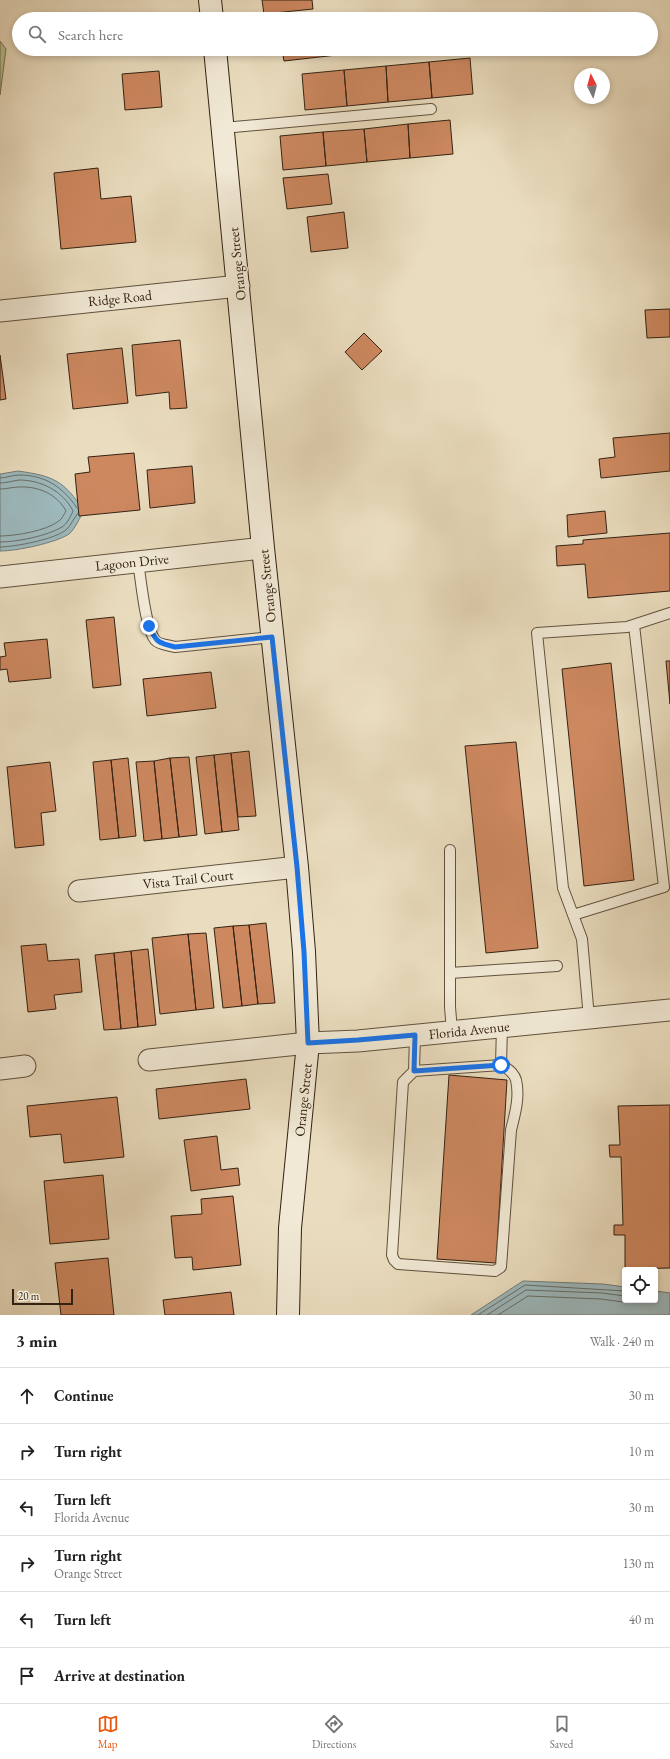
<!DOCTYPE html>
<meta charset="utf-8">
<style>
:root{--surface:#fff;--page:#f2f2f2;--text:#222;--muted:#767676;--line:#e0e0e0;--accent:#ea580c}
body{margin:0;font-family:"EB Garamond",serif;background:var(--page);color:var(--text)}
.controls{position:absolute;right:12px;bottom:12px;display:grid;overflow:hidden;border-radius:4px;box-shadow:0 2px 6px #0003}
.controls button{width:36px;height:36px;display:grid;place-items:center;padding:0;border:0;border-bottom:1px solid var(--line);background:var(--surface);color:var(--text);font:20px sans-serif}
.compass{position:absolute;left:574px;top:68px;width:36px;height:36px;border-radius:50%;background:var(--surface);box-shadow:0 2px 6px #0003;rotate:354deg}
.scale{position:absolute;left:12px;bottom:10px;width:61px;box-sizing:border-box;padding-left:4px;border:2px solid #342212;border-top:0;font-size:11px;line-height:14px;white-space:nowrap;color:#342212;-webkit-text-stroke:3px #f1e9d5;paint-order:stroke}
.stop{position:absolute;width:12px;height:12px;margin:-9px;border:3px solid #1a73e8;border-radius:50%;background:#fff}
.stop.end{background:#1a73e8;border-color:#fff;box-shadow:0 1px 4px #0008}
.list{margin:0;padding:0;list-style:none}
h2{display:flex;justify-content:space-between;align-items:center;height:52px;margin:0;padding:0 16px;font-size:17px}
h2 small{font-size:13px;font-weight:400;color:var(--muted)}
.list li{display:grid;grid-template-columns:26px 1fr auto;gap:12px;align-items:center;box-sizing:border-box;height:56px;padding:0 16px;border-top:1px solid var(--line)}
.list b{display:block;font-size:15px;white-space:nowrap}
.list p{margin:0;font-size:13px;white-space:nowrap;color:var(--muted)}
.list em{font-size:13px;font-style:normal;color:var(--muted)}
.icon{flex:none;width:22px;height:22px;fill:none;stroke:currentColor;stroke-width:2;stroke-linecap:round;stroke-linejoin:round}
.map{position:relative;flex:none;width:670px;height:1315px;overflow:hidden}
.search{position:absolute;background:var(--surface);box-shadow:0 2px 6px #0003;left:12px;right:12px;top:12px;height:44px;display:flex;align-items:center;gap:10px;box-sizing:border-box;padding:0 14px;border-radius:22px;color:var(--muted);font-size:15px}
.sheet{height:388px;background:var(--surface)}
nav{display:flex;justify-content:space-around;align-items:center;box-sizing:border-box;height:56px;border-top:1px solid var(--line);background:var(--surface);font-size:11px;color:var(--muted)}
nav a{display:grid;justify-items:center;gap:2px}
nav .on{color:var(--accent)}
.map>svg:first-child{display:block}
.green{fill:#b7c192;stroke:#767252}
.water{fill:#9db9bd;stroke:#737d79}
.lines{fill:none;stroke-linecap:round;stroke-linejoin:round}
.shore{stroke:#686e68;stroke-width:1}
.building{fill:#cd8860;stroke:#342212}
.lane-casing{stroke:#62513d;stroke-width:12}
.street-casing{stroke:#62513d;stroke-width:23}
.secondary-casing{stroke:#342212;stroke-width:24}
.lane{stroke:#f1e9d5;stroke-width:10}
.street{stroke:#f1e9d5;stroke-width:21}
.secondary{stroke:#f1e9d5;stroke-width:22}
.route{stroke:#1a73e8;stroke-width:5}
.labels{text-anchor:middle;stroke-width:3;stroke-linejoin:round;paint-order:stroke}
.street-label{font-size:14px;fill:#342212;stroke:#f1e9d5}
</style>
<div class="map">
<svg width="670" height="1315" viewBox="0 0 670 1315">
<rect width="100%" height="100%" fill="#eaddbf"/>
<filter id="stains"><feTurbulence type="fractalNoise" baseFrequency=".005" numOctaves="4"/><feColorMatrix values="0 0 0 0 .2 0 0 0 0 .09 0 0 0 0 .02 0 0 0 .5 -.17"/></filter>
<radialGradient id="worn" r=".72"><stop offset=".6" stop-color="#630" stop-opacity="0"/><stop offset="1" stop-color="#630" stop-opacity=".3"/></radialGradient>
<!-- green -->
<path class="green" d="M0 41 6 49 0 95Z"/>
<!-- water -->
<path class="water" d="M18 471C54 476 64 481 84 511 80 517 75 529 69 534 55 543 17 551 0 551V474Z
M523 1281 603 1284 625 1287V1300H655V1291L670 1293V1315H471Z"/>
<g class="lines">
<!-- shore -->
<path class="shore" d="M0 478C6 478 12 475 19 475 45 475 63 487 77 508
M0 483C6 483 12 481 19 480 41 480 63 491 73 511 71 516 67 524 62 527 47 536 17 542 0 542
M0 489C7 489 13 487 19 487 38 486 57 494 66 511 64 514 62 519 59 521 46 531 15 536 0 536
M0 547C14 547 57 539 67 529 71 525 74 518 78 513
M478 1315 525 1285 625 1291
M487 1315 526 1290 602 1293 625 1296
M498 1315 528 1296 601 1299 623 1302 632 1300"/>
</g>
<!-- building -->
<path class="building" d="M262 0H312L313 9 264 14Z
M282 49H336L337 55 284 61Z
M470 58 473 94 432 98 429 62Z
M429 62 432 98 388 102 386 66Z
M386 66 388 102 347 106 344 70Z
M344 70 347 106 305 110 302 74Z
M159 71 162 107 125 110 122 74Z
M450 120 453 154 410 158 408 124Z
M408 124 410 158 367 162 364 129Z
M364 129 367 162 326 166 323 132Z
M323 132 326 166 283 170 280 136Z
M98 168 101 199 131 196 136 242 61 249 54 173Z
M328 174 332 204 287 209 283 178Z
M344 212 348 248 311 252 307 217Z
M670 309V337L647 338 645 310Z
M364 333 382 351 362 370 345 352Z
M180 340 187 408 170 409 169 392 136 396 132 345Z
M122 348 128 403 73 409 67 354Z
M0 355 6 399 0 400Z
M670 433V471L601 478 599 459 615 457 613 438Z
M134 453 140 510 79 516 75 474 90 472 88 457Z
M192 466 195 503 150 508 147 470Z
M605 511 607 533 568 537 567 515Z
M670 533V591L588 598 585 564 557 566 556 546 583 544V540Z
M114 617 121 685 93 688 86 620Z
M47 639 51 678 9 682 7 669 0 670V657L6 656 4 643Z
M666 661H670V704Z
M611 663 634 880 584 886 562 669Z
M211 672 216 708 147 716 143 679Z
M516 742 538 948 486 953 465 746Z
M249 751 256 816 238 817 231 753Z
M231 753 239 830 222 832 214 755Z
M214 755 222 832 205 834 196 757Z
M189 757 197 835 179 837 170 758Z
M128 758 136 836 119 838 111 760Z
M170 758 179 837 162 839 154 761Z
M111 760 119 838 100 840 93 762Z
M154 761 162 839 144 841 136 762Z
M50 762 56 811 41 813 44 845 15 848 7 767Z
M266 923 275 1003 258 1004 249 925Z
M249 925 258 1004 242 1006 233 926Z
M233 926 242 1006 223 1008 214 928Z
M206 933 214 1008 196 1010 188 934Z
M188 934 196 1010 160 1014 152 938Z
M46 944 48 961 79 959 82 992 54 995 56 1009 28 1012 21 946Z
M148 949 156 1025 138 1027 131 951Z
M131 951 138 1027 121 1029 114 953Z
M114 953 121 1029 104 1030 95 955Z
M449 1075 507 1080 496 1263 437 1259Z
M246 1079 250 1109 159 1119 156 1089Z
M117 1097 124 1157 64 1163 61 1134 30 1137 27 1106Z
M670 1105V1268L625 1269V1235H614V1225H623L621 1157H610L609 1145H620L618 1106Z
M217 1136 221 1170 238 1168 240 1185 191 1191 184 1140Z
M103 1175 109 1239 50 1244 44 1181Z
M233 1196 241 1265 193 1270 192 1257 175 1258 171 1216 202 1214 201 1199Z
M108 1258 114 1315H61L55 1263Z
M231 1292 234 1315H165L163 1300Z"/>
<g class="lines">
<defs>
<path id="lane" d="M223 128 431 109
M138 562C141 579 145 628 155 640 159 645 169 645 175 647L272 637
M450 850V1007L452 1031
M573 915 664 887 634 625
M450 973 557 966
M589 1018 582 939 563 888 537 633 627 627 670 613
M415 1035 414 1071 403 1082 392 1255 394 1260 398 1264 495 1271 501 1267 511 1130C515 1114 520 1097 516 1080 514 1073 507 1068 501 1065L502 1026
M414 1071 501 1065"/>
<path id="street" d="M0 311 239 286
M0 577 263 548
M79 891 297 867
M149 1060 308 1043 358 1041 670 1010
M0 1069 25 1066"/>
<path id="secondary" d="M210 0 212 19
M215 49 263 548 297 867 304 952 308 1043 290 1228 288 1315"/>
</defs>
<!-- lane casing -->
<use href="#lane" class="lane-casing"/>
<!-- street casing -->
<use href="#street" class="street-casing"/>
<!-- secondary casing -->
<use href="#secondary" class="secondary-casing"/>
<!-- lane -->
<use href="#lane" class="lane"/>
<!-- street -->
<use href="#street" class="street"/>
<!-- secondary -->
<use href="#secondary" class="secondary"/>
</g>
<g class="lines">
<!-- route -->
<path class="route" d="M149 626C156 642 158 643 175 647L272 637 297 867 304 952 308 1043 358 1040 415 1035 414 1071 501 1065"/>
</g>
<g class="labels">
<!-- street labels -->
<g class="street-label">
<text transform="translate(237 264) rotate(-96)" y="5">Orange Street</text>
<text transform="translate(120 298) rotate(-6)" y="5">Ridge Road</text>
<text transform="translate(132 562) rotate(-6)" y="5">Lagoon Drive</text>
<text transform="translate(267 586) rotate(-96)" y="5">Orange Street</text>
<text transform="translate(188 879) rotate(-6)" y="5">Vista Trail Court</text>
<text transform="translate(469 1030) rotate(-6)" y="5">Florida Avenue</text>
<text transform="translate(303 1100) rotate(-84)" y="5">Orange Street</text>
</g>
</g>
<rect width="100%" height="100%" filter="url(#stains)"/>
<rect width="100%" height="100%" fill="url(#worn)"/>
</svg>
<div class="controls">
<button><svg class="icon" aria-label="locate" viewBox="0 0 24 24"><circle cx="12" cy="12" r="6"/><path d="M12 2v4M12 18v4M2 12h4M18 12h4"/></svg></button>
</div>
<svg class="compass" viewBox="-18 -18 36 36"><path d="M0-13l5 13h-10z" fill="#e53935"/><path d="M0 13l5-13h-10z" fill="#767676"/></svg>
<div class="scale">20 m</div>
<div class="stop" style="left:501px;top:1065px"></div>
<div class="stop end" style="left:149px;top:626px"></div>
<div class="search"><svg class="icon" aria-label="search" viewBox="0 0 24 24"><circle cx="10" cy="10" r="6"/><path d="M15 15l6 6"/></svg>Search here</div>
</div>
<section class="sheet">
<h2>3 min<small>Walk · 240 m</small></h2>
<ul class="list">
<li><svg class="icon" aria-label="ahead" viewBox="0 0 24 24"><path d="M12 20V5M6 11l6-6 6 6"/></svg><div><b>Continue</b></div><em>30 m</em></li>
<li><svg class="icon" aria-label="right" viewBox="0 0 24 24"><path d="M7 20v-9h11M14 6l5 5-5 5"/></svg><div><b>Turn right</b></div><em>10 m</em></li>
<li><svg class="icon" aria-label="left" viewBox="0 0 24 24"><path d="M17 20v-9H6M10 6l-5 5 5 5"/></svg><div><b>Turn left</b><p>Florida Avenue</p></div><em>30 m</em></li>
<li><svg class="icon" aria-label="right" viewBox="0 0 24 24"><path d="M7 20v-9h11M14 6l5 5-5 5"/></svg><div><b>Turn right</b><p>Orange Street</p></div><em>130 m</em></li>
<li><svg class="icon" aria-label="left" viewBox="0 0 24 24"><path d="M17 20v-9H6M10 6l-5 5 5 5"/></svg><div><b>Turn left</b></div><em>40 m</em></li>
<li><svg class="icon" aria-label="arrive" viewBox="0 0 24 24"><path d="M6 21V4h12l-3 4 3 4H6"/></svg><div><b>Arrive at destination</b></div></li>
</ul>
</section>
<nav>
<a class="on"><svg class="icon" aria-label="map" viewBox="0 0 24 24"><path d="M3 6l6-2 6 2 6-2v14l-6 2-6-2-6 2zM9 4v14M15 6v14"/></svg>Map</a>
<a><svg class="icon" aria-label="directions" viewBox="0 0 24 24"><path d="M12 3l9 9-9 9-9-9zM9 14v-3h6M13 9l2 2-2 2"/></svg>Directions</a>
<a><svg class="icon" aria-label="saved" viewBox="0 0 24 24"><path d="M7 4h10v16l-5-4-5 4z"/></svg>Saved</a>
</nav>
